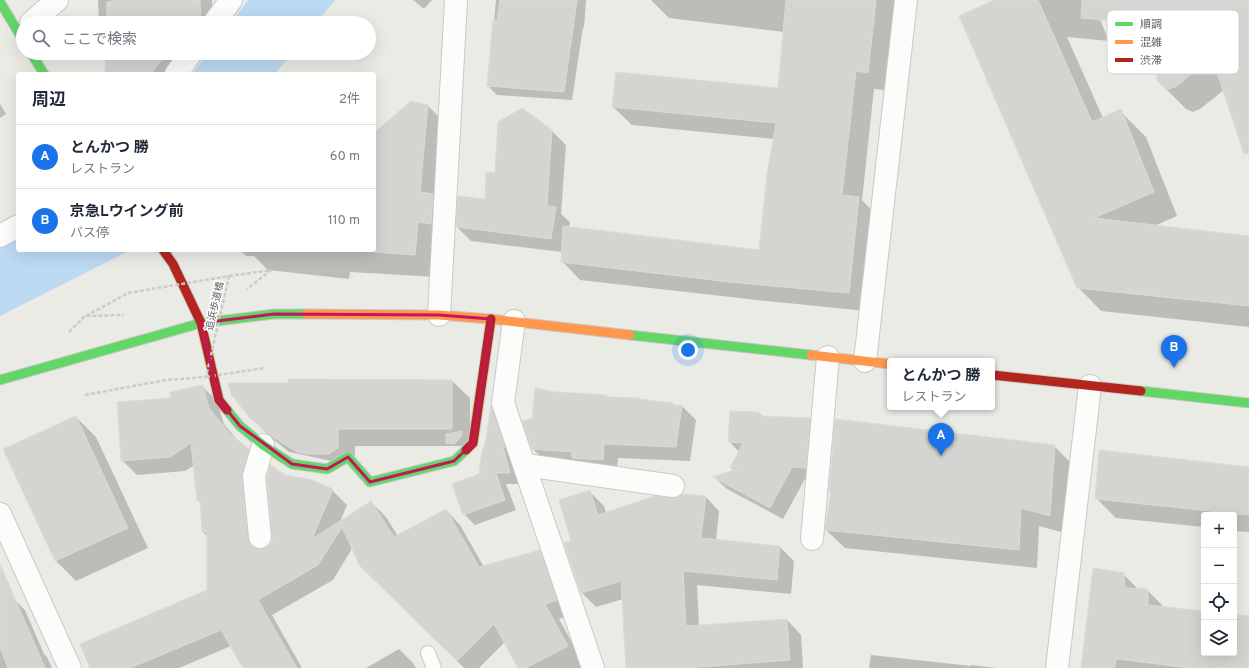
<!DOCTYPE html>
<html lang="ja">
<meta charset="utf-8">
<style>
:root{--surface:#fff;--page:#f6f6f7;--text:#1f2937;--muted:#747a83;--line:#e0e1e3;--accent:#1a73e8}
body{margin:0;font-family:Overpass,"Noto Sans JP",sans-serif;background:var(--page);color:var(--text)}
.controls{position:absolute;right:12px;bottom:12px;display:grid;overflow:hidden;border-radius:4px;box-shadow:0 4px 16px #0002}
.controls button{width:36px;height:36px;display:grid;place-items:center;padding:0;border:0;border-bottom:1px solid var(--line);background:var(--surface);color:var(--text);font:20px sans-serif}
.you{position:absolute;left:688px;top:350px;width:14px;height:14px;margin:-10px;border:3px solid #fff;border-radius:50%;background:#1a73e8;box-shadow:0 0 0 6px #1a73e833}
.badge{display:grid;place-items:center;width:26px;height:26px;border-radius:50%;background:var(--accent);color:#fff;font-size:13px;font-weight:700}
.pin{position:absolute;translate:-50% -33px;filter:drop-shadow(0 1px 2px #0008)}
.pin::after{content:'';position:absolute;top:21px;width:14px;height:12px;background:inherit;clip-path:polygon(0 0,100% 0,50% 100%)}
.popup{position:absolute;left:887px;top:358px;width:108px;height:52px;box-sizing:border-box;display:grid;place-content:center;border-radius:4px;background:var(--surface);filter:drop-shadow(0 1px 3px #0005);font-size:13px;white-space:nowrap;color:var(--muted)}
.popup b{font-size:15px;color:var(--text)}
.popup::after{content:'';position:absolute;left:50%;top:100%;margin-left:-8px;border:8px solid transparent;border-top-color:var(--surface)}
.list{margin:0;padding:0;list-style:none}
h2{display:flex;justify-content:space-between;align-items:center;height:52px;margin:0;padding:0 16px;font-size:17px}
h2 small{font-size:13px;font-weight:400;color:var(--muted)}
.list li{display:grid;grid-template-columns:26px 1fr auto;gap:12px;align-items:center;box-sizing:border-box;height:64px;padding:0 16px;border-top:1px solid var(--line)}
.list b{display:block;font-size:15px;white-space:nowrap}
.list p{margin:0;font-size:13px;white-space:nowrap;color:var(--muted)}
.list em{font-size:13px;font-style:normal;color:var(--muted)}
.icon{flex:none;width:22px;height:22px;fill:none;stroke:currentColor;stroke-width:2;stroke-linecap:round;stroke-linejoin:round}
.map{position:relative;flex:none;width:1249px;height:668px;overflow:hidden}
.search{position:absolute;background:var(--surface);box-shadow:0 4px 16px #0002;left:16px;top:16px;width:360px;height:44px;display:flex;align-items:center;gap:10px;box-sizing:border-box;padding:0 14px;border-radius:22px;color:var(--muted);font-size:15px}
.panel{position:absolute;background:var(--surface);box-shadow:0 4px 16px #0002;left:16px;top:72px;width:360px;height:180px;border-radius:4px}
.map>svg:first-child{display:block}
.water{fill:#bddaf3}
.shadow{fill:#0003}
.building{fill:#d5d4d1;stroke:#dadad6}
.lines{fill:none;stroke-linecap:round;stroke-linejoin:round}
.lane-casing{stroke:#c8c9c8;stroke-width:16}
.street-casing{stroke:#c8c9c8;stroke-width:24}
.fast-casing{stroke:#c8c9c8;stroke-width:11}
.slow-casing{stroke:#c8c9c8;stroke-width:11}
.jam-casing{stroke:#c8c9c8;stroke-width:11}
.path{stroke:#c8ccca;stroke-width:2.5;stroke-dasharray:4 2;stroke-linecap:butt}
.lane{stroke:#fcfcfb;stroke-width:14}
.street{stroke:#fcfcfb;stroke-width:22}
.fast{stroke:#63d668;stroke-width:9}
.slow{stroke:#ff974d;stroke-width:9}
.jam{stroke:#b3261e;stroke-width:9}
.path-bridge{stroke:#c8ccca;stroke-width:2.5;stroke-dasharray:4 2;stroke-linecap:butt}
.marked{fill:none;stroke:#c2185b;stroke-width:3;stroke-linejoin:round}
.labels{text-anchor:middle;stroke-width:3;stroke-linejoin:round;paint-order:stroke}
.street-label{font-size:10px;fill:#5c5f63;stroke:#fff}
.key{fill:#fff;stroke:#cecfd0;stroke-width:1}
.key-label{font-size:11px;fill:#5c5f63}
</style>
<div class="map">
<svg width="1249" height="668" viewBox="0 0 1249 668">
<rect width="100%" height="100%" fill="#ebebe6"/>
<!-- water -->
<path class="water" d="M248 0H335L316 23H231Z
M208 53H292L275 74H192Z
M18 239V250H131L0 316V249Z"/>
<!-- shadow -->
<path class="shadow" d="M98 0H212V23H99Z
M413 0H432L424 9Z
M496 0H586L584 28 583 27 572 100 497 95 488 86Z
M651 0H896L886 90 874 89 862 200 877 216 866 311 748 299 580 280 562 261V252L471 241 457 227 486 201 496 174 552 131 566 145 561 214 570 222 569 228 760 251 774 139 632 125 613 107 779 90 784 32 669 18Z
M996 0H1092L1109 41 1067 37 1103 118 1123 114 1146 137 1177 216 1154 226 1249 237V327L1101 311 1078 287Z
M1098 0H1249V127L1224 90 1200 109 1193 112 1186 109 1162 85 1181 48 1137 44 1113 20Z
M107 53H191L176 74H107Z
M0 104 6 114 0 118Z
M427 105 450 128 437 277 350 272 349 279 268 270 254 256H246L240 250H374V134Z
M452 381 470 398V446H355V466L289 452 268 435 250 416 289 384Z
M202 386 217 401 224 424 239 442 263 465 256 492 262 550 268 548 272 542 285 476 332 490 347 505 340 522 371 502 386 517 398 536 446 510 460 525 484 567 539 551 554 566 571 615 559 619 583 663 584 668H519L505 642 479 668H464L361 565 353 547 333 580 272 615 302 668H244L231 646 179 668H91L208 591V537L203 532 201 503 198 500 195 465 185 471 137 475 122 460 172 398Z
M555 392 607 396 609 398 673 404 675 406H682L696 420 690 461 618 458 617 473 547 463 533 449V420Z
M492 408 502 418 520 484H506L516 510 475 525 464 514 481 475 480 473 486 445Z
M759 413 763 417 810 419 822 432 818 480 805 479 783 519 727 489 715 478 735 471 731 468 739 452 730 442Z
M76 417 96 437 148 548 76 581 56 561 5 449Z
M1054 446 1073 465 1068 534 1039 526 1037 568 845 548 826 530 832 493 830 491Z
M1249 468V532L1234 531V515H1204V527L1116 518 1096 498Z
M590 492 604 506 606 513 672 499 705 496 719 511 716 541 780 547 794 561 791 594 697 585 699 626 787 620 801 635 803 668H627L623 599 596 607 582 593 572 542Z
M1123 574 1139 590H1147L1165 608 1204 612V653H1234V615L1249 617V668H1089Z
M0 593 15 600 25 610 44 654 47 657 52 668H0Z
M399 649 413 663 416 668H366Z
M871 655 971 666V665L997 668H869Z"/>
<!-- building -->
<path class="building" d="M120 0H200L201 23H107V2Z
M500 0H577L564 92 487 86 493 20H497Z
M786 0H876L868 73 856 71 842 195 859 197 849 293 729 282 561 262 563 226 759 250 767 174 776 123 612 107 616 72 778 88Z
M994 0H1038L1092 122 1121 109 1154 192 1094 218 1249 236V306L1077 288 959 16Z
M1082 0H1249V153L1244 154 1212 57 1177 86 1169 89 1161 85 1157 80V68L1202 29 1081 18Z
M106 53H167L151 74H105Z
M411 101 428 105 420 192 433 194 431 224 418 222 415 255 374 252V133Z
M522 108 552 130 547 206 556 207 551 239 456 227 458 196 485 199 486 172 495 173 498 122Z
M288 379 452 380V429H338V448L329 454H307L297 452 270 435 249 417 231 394 228 383H288Z
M203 385 209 408 230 434 249 449 242 477 248 538 250 544 255 548 261 549 267 547 272 542V536L267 477 270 465 285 475 309 479 333 489 312 539 371 501 394 537 446 509 479 567 540 550 557 600 545 604 568 646 526 668H518L494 624 457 661 360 566 342 527 318 565 258 600 297 668H243L221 630 130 668H90L80 644 207 590V532H202L200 500 197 501 191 443 170 457 121 461 117 402 171 398 170 392Z
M535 388 555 392 607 395V397L639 398V399L673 403V405H682L676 447 604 444 603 460 572 458V452L532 449 522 421 532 419Z
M491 406 505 447H503L510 473H496L505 500 463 515 452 484 482 473H479L482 451 485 445Z
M730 411 759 412V416L810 418 806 468 792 467 770 508 713 477 740 468H730L743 443 728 442Z
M76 416 128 528 55 561 3 449Z
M835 419 1055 445 1050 516 1021 508 1019 550 825 530 831 491H829Z
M462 431 461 437 454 444 446 443V434Z
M1099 450 1249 467V515L1095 499Z
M590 490 598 515 655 496 672 498H677L682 494 706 496 701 538 780 546 777 580 683 571 686 626 787 619 790 660 688 668H626L621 581 581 593 564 543 571 541 559 500Z
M0 564 45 668H8L0 647Z
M1093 568 1124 573 1125 588 1148 589V605L1204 611V653H1234V614L1249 616V668H1190L1117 659 1114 668H1081Z"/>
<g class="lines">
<defs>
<path id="lane" d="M428 653 434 668"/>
<path id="street" d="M31 23 57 0
M214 23 231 0
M176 74 191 53
M0 236 18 226
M439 315 456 0
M514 321 503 403 593 668
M865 361 906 0
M525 465 673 486
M0 514 70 668
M260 537 254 476 263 445
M812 539 828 357
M1057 668 1090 386"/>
<path id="fast" d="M0 2 23 40
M31 53 44 74
M630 335 811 355
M0 380 201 323 274 314H306
M1141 391 1249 403
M227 410 240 426 263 445 292 464 327 469 348 457 370 482 454 461 466 450"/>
<path id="slow" d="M306 314 439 315 491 319 630 335
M811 355 890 364"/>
<path id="jam" d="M163 250 173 264 201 323 219 400 227 410
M992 375 1141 391
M466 450 473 443 491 319"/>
</defs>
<!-- lane casing -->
<use href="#lane" class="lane-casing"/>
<!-- street casing -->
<use href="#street" class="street-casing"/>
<!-- fast casing -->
<use href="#fast" class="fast-casing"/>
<!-- slow casing -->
<use href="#slow" class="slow-casing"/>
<!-- jam casing -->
<use href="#jam" class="jam-casing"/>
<!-- path -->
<path class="path" d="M229 276 271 270 247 289
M86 316 128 293
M69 332 85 316 124 315
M85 395 166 380"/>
<!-- lane -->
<use href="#lane" class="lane"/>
<!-- street -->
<use href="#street" class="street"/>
<!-- fast -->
<use href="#fast" class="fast"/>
<!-- slow -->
<use href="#slow" class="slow"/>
<!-- jam -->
<use href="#jam" class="jam"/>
<!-- path-bridge -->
<path class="path-bridge" d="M128 293 229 276 206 377 166 380
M206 377 264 368"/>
</g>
<!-- marked area -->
<path class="marked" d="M274 314 439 315 491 319 473 443 454 461 370 482 348 457 327 469 292 464 240 426 219 400 201 323Z"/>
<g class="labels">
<!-- street labels -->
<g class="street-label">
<text transform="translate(214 306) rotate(-77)" y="4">追浜歩道橋</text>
</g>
</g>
<!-- legend -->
<rect x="1107" y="10" width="132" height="64" rx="6" class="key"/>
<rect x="1115" y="22" width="18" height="4" fill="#63d668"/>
<rect x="1115" y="40" width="18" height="4" fill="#ff974d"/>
<rect x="1115" y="58" width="18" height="4" fill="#b3261e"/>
<g class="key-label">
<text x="1140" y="28">順調</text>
<text x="1140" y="46">混雑</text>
<text x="1140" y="64">渋滞</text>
</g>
</svg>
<div class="controls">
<button>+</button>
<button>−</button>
<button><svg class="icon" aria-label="locate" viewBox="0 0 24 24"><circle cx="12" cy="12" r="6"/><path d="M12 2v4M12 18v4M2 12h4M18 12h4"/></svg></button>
<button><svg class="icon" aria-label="layers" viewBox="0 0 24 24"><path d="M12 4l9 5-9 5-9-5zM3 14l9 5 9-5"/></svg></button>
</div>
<div class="you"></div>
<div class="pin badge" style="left:941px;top:456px">A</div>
<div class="popup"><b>とんかつ 勝</b>レストラン</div>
<div class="pin badge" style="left:1174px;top:368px">B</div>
<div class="search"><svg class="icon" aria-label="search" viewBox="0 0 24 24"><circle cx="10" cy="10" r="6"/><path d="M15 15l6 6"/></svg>ここで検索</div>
<section class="panel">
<h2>周辺<small>2件</small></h2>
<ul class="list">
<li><span class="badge">A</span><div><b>とんかつ 勝</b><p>レストラン</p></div><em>60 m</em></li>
<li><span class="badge">B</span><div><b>京急Lウイング前</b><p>バス停</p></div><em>110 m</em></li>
</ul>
</section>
</div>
